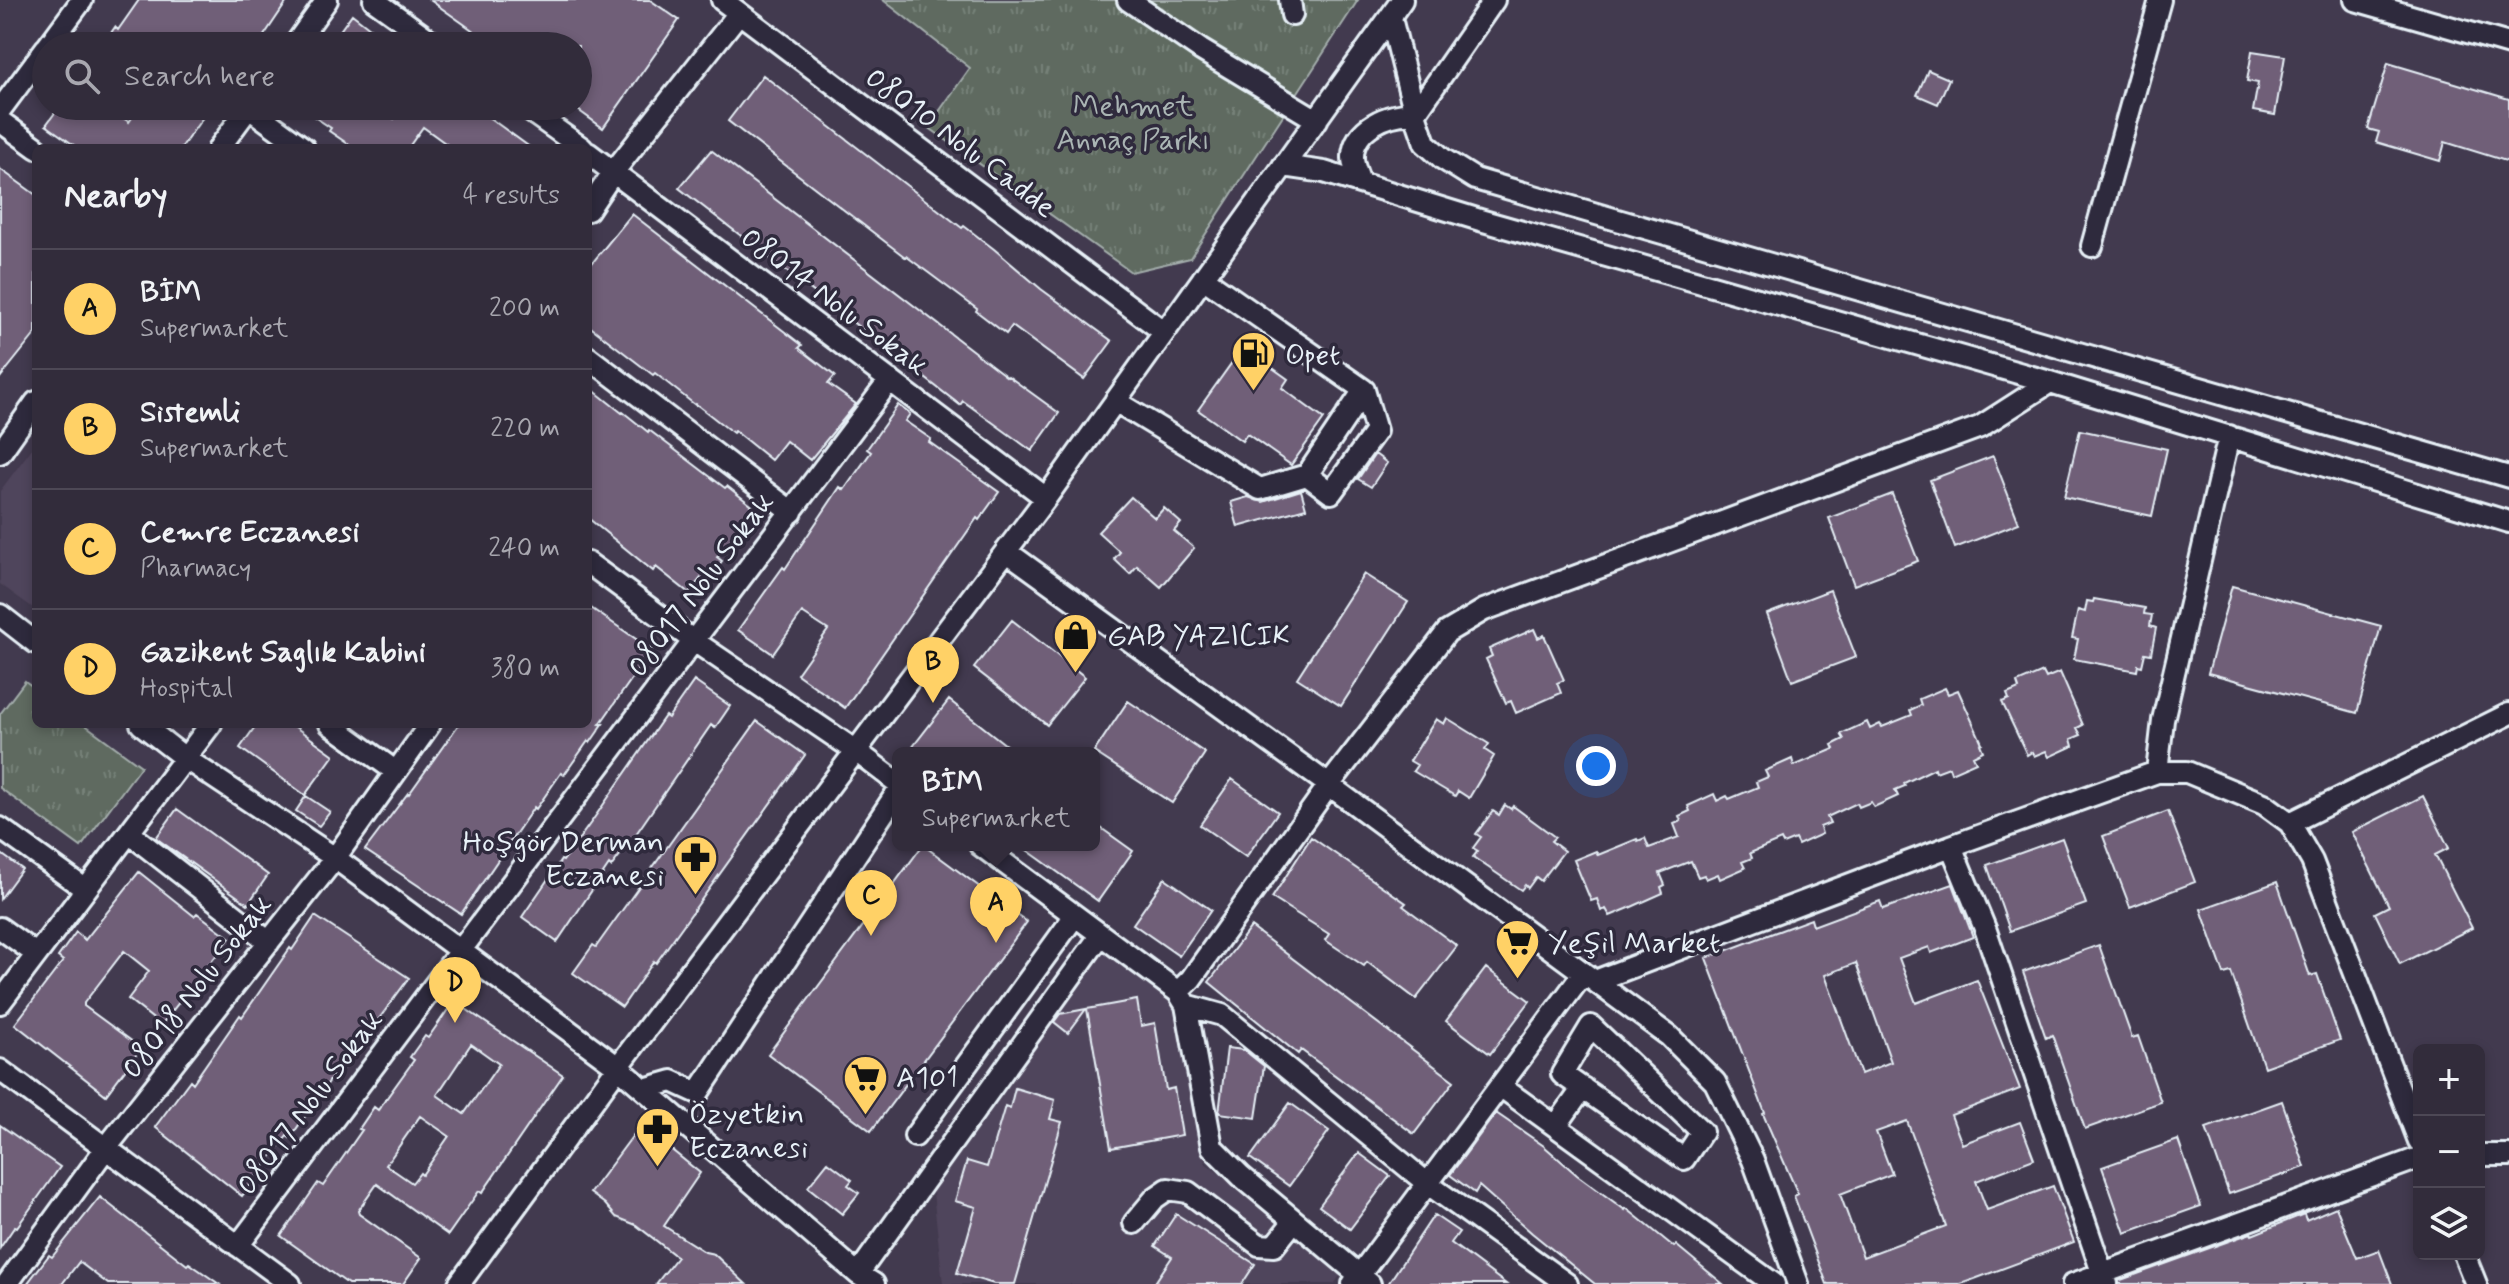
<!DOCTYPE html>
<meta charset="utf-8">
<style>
:root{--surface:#322c3b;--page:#3d3846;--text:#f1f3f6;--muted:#a8a7af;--line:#4d4855;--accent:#ffd166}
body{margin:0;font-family:Mynerve,sans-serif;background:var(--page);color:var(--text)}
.controls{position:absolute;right:24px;bottom:24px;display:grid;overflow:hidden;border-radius:12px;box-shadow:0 4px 12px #0003}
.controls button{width:72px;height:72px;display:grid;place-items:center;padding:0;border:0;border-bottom:2px solid var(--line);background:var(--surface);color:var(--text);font:40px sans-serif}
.you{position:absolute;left:1596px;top:766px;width:28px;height:28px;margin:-20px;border:6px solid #fff;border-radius:50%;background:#1a73e8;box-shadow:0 0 0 12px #1a73e833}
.badge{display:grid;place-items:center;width:52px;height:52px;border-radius:50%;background:var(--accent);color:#111;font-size:26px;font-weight:700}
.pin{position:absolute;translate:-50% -66px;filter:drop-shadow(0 2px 4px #0008)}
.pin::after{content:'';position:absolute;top:42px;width:28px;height:24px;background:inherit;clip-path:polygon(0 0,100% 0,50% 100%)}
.popup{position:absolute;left:892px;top:747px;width:208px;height:104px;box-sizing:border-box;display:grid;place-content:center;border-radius:12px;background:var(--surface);filter:drop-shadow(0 2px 6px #0005);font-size:26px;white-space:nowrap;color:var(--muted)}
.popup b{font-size:30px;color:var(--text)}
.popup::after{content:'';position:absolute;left:50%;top:100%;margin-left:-16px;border:16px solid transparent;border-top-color:var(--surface)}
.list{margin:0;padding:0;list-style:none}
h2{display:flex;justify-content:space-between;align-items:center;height:104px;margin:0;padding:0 32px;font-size:34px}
h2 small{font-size:26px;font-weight:400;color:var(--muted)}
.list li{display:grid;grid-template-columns:52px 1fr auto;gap:24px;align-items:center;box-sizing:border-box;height:120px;padding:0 32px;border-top:2px solid var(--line)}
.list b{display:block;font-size:30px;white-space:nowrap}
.list p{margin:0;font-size:26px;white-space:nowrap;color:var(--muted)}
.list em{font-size:26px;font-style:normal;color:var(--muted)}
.icon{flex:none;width:44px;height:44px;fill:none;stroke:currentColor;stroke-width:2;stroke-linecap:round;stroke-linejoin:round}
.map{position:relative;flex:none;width:2509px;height:1284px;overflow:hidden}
.search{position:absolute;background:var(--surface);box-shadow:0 4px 12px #0003;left:32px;top:32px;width:560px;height:88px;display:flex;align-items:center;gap:20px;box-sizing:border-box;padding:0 28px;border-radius:44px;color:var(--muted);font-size:30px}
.panel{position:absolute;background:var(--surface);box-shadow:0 4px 12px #0003;left:32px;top:144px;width:560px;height:584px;border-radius:12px}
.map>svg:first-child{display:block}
.built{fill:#50455b}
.park{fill:url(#park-tufts);stroke:#a4aeac;stroke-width:2}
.building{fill:#705e78;stroke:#e8f1f8;stroke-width:2;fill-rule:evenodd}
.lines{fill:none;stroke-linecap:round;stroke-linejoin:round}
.minor-casing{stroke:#e8f1f8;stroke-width:26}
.minor{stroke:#2f2a3d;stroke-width:20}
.labels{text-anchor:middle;stroke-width:7;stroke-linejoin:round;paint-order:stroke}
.park-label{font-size:30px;fill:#aab5b4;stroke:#2f2a3d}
.street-label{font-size:30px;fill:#e8f1f8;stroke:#2f2a3d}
.poi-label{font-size:30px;fill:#e8f1f8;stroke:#2f2a3d;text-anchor:start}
</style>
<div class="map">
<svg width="2509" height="1284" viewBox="0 0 2509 1284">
<defs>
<pattern id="park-tufts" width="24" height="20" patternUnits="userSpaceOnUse" patternTransform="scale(2)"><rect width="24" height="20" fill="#5f6b61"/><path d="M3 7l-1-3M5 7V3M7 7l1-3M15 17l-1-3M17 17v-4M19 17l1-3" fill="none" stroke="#768178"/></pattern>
</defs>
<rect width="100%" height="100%" fill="#423a4f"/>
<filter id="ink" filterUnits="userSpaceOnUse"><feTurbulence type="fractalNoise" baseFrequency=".0125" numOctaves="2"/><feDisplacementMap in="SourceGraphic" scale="16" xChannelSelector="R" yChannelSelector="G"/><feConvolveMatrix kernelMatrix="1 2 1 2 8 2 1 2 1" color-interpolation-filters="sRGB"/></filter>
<g filter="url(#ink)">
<!-- built -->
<path class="built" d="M36 443V610L0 584V491Z
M1106 946 1185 1011 1205 1163 1345 1269 1334 1284H943L932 1183Z"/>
<!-- park -->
<path class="park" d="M883 0H1358L1190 258 1131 272 928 127 970 68Z
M25 681 36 689V724H84L141 766 81 847 0 788V714Z"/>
<!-- building -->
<path class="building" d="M139 0H288L257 46H102L115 27 118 30Z
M430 0H650L679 20 603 128 578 110V46H495Z
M352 14 375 32 396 46H329Z
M2252 51 2285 56 2275 115 2253 111 2258 83 2247 81Z
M2388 63 2509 99V162L2445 142 2440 161 2376 142 2379 132 2368 129Z
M1928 70 1949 79 1938 104 1917 95Z
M763 75 962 228 964 226 994 249 1041 289 1112 341 1084 379 1012 326 1006 334 976 311 977 309 906 256 905 257 728 121Z
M60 106H106L129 122 140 106H211L181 148H78L46 125Z
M298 106H375L394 119 404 106H473L531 148H452L423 127 408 148H354L329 131 331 128Z
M711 150 1007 377 1008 376 1059 413 1032 451 963 401 960 405 679 188Z
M0 169 36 195V333L0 378Z
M632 214 802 345 799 348 835 376 828 384 856 404 810 460 786 441 771 460 735 431 733 433 696 404 695 405 655 373 653 375 588 325V268Z
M1243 347 1288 379 1282 388 1324 419 1291 465 1247 434 1242 441 1198 410Z
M588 386 622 413 623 412 648 432 649 430 725 488 727 486 756 509 717 557 722 561 706 582 701 578 689 593 656 567 653 571 588 518Z
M898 405 910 414 905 421 931 439 929 442 999 492 979 520 977 518 845 708 797 674 828 630 802 613 773 654 738 630 783 567 785 569 840 487 844 490 871 452 867 449Z
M2080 430 2167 449 2152 516 2064 497Z
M1375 454 1387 463 1371 487 1358 479Z
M1993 456 2019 523 1955 548 1930 480Z
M1301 490 1306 508 1238 527 1231 502 1248 497 1263 502Z
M1892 494 1918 561 1854 585 1829 518Z
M1131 497 1155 518 1164 508 1181 523 1174 531 1194 548 1161 587 1137 566 1130 574 1114 559 1120 552 1098 532Z
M1364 574 1408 602 1341 706 1297 678Z
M2232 586 2381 626 2357 713 2208 673Z
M1830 590 1856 657 1792 681 1767 614Z
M2094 599 2145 608 2144 614 2152 615 2150 626 2156 628 2151 654 2145 653 2142 666 2138 665 2137 671 2074 659 2078 639 2072 638 2078 610 2085 612 2087 601 2093 602Z
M588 606 652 650 600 724H603L590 743 588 741 564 775 561 773 536 809 534 807 461 914 365 850 408 793 409 794 459 724H588Z
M1012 620 1085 677 1047 725 974 668Z
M1534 629 1538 638 1544 635 1564 680 1557 683 1561 693 1516 713 1511 701 1506 703 1486 659 1492 656 1489 649Z
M2043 672 2046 678 2060 672 2083 725 2077 728 2081 735 2071 739 2073 746 2049 757 2046 751 2034 756 2032 752 2027 755 2002 702 2009 699 2007 694 2019 689 2017 683Z
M694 681 730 706 715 728 711 725 636 834 611 867 609 865 557 942 522 917 561 860 563 861 592 821 665 716 668 718Z
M1945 688 1948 694 1958 690 1982 743 1980 744 1983 751 1973 756 1976 762 1951 773 1949 767 1936 772 1935 768 1904 783 1905 786 1895 790 1898 796 1874 807 1871 802 1859 807 1857 803 1827 817 1830 823 1820 827 1822 834 1798 845 1795 839 1783 844 1781 840 1750 853 1752 858 1742 862 1745 868 1720 879 1718 874 1706 879 1704 875 1698 877 1691 861 1660 873 1665 885 1661 887 1663 893 1627 909 1610 916 1606 909 1601 911 1597 899 1591 901 1574 860 1596 851 1598 855 1637 839 1638 841 1645 838 1649 848 1679 837 1674 824 1681 821 1679 816 1690 811 1688 806 1714 794 1717 801 1727 796 1729 799 1758 787 1756 782 1768 777 1765 771 1792 759 1794 766 1834 749 1832 745 1844 739 1841 734 1867 722 1870 729 1880 724 1882 727 1912 715 1910 710 1921 705 1919 699Z
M949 700 1016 753H908Z
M1128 701 1205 753 1172 803 1094 752Z
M1447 718 1489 744 1485 750 1494 756 1469 798 1458 791 1455 796 1413 771 1417 765 1410 761 1436 719 1444 724Z
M757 721 805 755 656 963 654 961 622 1007 573 973 593 945 596 947Z
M257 724H291L334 755 305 795 240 748Z
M1232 779 1278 812 1246 857 1200 825Z
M306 796 330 812 319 826 296 811Z
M2423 796 2449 848 2435 855 2472 928 2400 964 2375 913 2389 906 2352 832Z
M1505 805 1511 809 1513 806 1555 837 1551 841 1564 851 1541 881 1536 877 1528 888 1525 885 1521 890 1473 857 1478 851 1473 848 1481 837 1476 834 1493 811 1499 815Z
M177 809 268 875 248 904 156 838Z
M2168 811 2195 882 2130 907 2103 836Z
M1094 823 1133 851 1098 901 1020 845H1094Z
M1311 837 1406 903 1403 906 1457 946 1416 999 1367 962 1364 966 1325 940 1329 934 1272 898Z
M2062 838 2086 904 2010 931 1987 865Z
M923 845 1027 922 871 1131 768 1054Z
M0 853 22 869 0 899Z
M139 872 194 916 197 913 230 938 161 1025 128 999 149 971 124 951 84 1003V1006L141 1048 106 1095 15 1024 63 961 58 957 76 932 85 940Z
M1165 878 1211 910 1179 956 1133 924Z
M2277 882 2310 976 2317 974 2340 1040 2264 1067 2231 972 2224 974 2201 909Z
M1953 884 1973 937 1931 953 1929 947 1899 958 1916 1003 1977 980 2020 1089 1951 1115 1962 1144 2020 1122 2034 1159 1976 1181 1987 1210 2053 1186 2074 1242 1961 1284H1827L1794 1196 1798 1194 1763 1114 1765 1113 1706 958 1811 919 1813 926 1880 901 1883 909ZM1856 963 1891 1062 1861 1074 1825 975ZM1907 1121 1946 1226 1863 1257 1840 1194 1892 1174 1876 1132Z
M315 916 409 978 340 1072 337 1070 290 1138 287 1136 242 1196 155 1127 190 1080 193 1083 240 1015 242 1017 290 948 292 950Z
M1251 927 1454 1081 1414 1134 1301 1050 1298 1054 1209 982Z
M2099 945 2132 1038 2138 1036 2161 1102 2085 1129 2052 1035 2046 1038 2023 972Z
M1486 968 1530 1001 1490 1054 1446 1021Z
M1137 1000 1141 1026 1155 1023 1166 1090 1174 1088 1182 1135 1111 1148 1087 1009Z
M454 1001 563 1075 482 1193 479 1191 448 1235 377 1184 358 1211 359 1214 421 1258 403 1284H348L281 1236 318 1183 323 1186 362 1130 359 1129 374 1107 378 1110 414 1060 410 1057 425 1036 428 1038ZM471 1044 499 1064 464 1114 437 1095ZM420 1116 449 1136 422 1175 420 1173 412 1183 386 1165Z
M1086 1009 1068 1033 1054 1022 1060 1014Z
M1227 1048 1244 1050 1264 1066 1256 1118 1219 1113Z
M1015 1088 1055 1100 1050 1119 1062 1122 1015 1284H994L957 1273 976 1207 955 1201 967 1161 987 1167 1005 1106 1010 1108Z
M2282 1101 2305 1167 2229 1194 2206 1128Z
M1290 1103 1329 1131 1289 1186 1250 1158Z
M1496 1113 1544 1146 1577 1175 1625 1210 1626 1208 1674 1247 1676 1245 1723 1284H1595L1532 1233 1479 1186 1475 1193 1450 1175Z
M0 1125 60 1167 17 1227 15 1226 0 1248Z
M637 1130 654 1141 663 1143 700 1173 664 1226 705 1252 714 1254 746 1284H656L677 1257 636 1225 616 1217 605 1204 590 1193Z
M2178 1140 2201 1206 2125 1233 2102 1167Z
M1359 1153 1390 1176 1350 1229 1319 1206Z
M828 1162 852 1180 848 1185 859 1193 842 1214 808 1187Z
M100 1197 187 1265 189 1263 219 1284H108L79 1262 62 1284H27L49 1255 52 1257Z
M2336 1207 2357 1258 2379 1250 2392 1284H2119L2118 1281 2251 1233 2252 1235 2304 1214 2306 1220Z
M1176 1214 1255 1264 1242 1284H1154L1172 1257 1155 1246Z
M1434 1215 1459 1232 1451 1243 1506 1284H1388Z"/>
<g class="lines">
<defs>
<path id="minor" d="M374 0 438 46
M722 0 1164 332
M1128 0 1201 50 1317 120
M1290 0 1292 15
M2355 0 2509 44
M1394 11 1391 18 1415 114 1425 143 1443 159 1475 179 2509 477
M48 46 82 0
M294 46 327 0
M523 106 582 148
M249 108 304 148
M0 110 46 48
M1415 114 1494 0
M0 121 37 148
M219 148 250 106
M588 153 1046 498
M1283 166 1324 172 1480 220 2050 382 2509 522
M1360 183C1358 176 1353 166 1353 158 1352 128 1389 112 1415 114
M588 210 614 171 739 13
M2092 246 2160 0
M588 357 792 512
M1115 401 1260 489 1307 475 1364 390 1203 278
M0 453 36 402
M1307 475 1331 493 1376 431 1364 390
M1006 551 1329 785 1669 1036 1715 1082 1753 1160 1798 1284
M588 563 694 641 856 751 898 783
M0 615 36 643
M141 724 186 759 335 858 618 1067 858 1274 874 1284
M330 724 395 771
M2157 772 2163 720 2229 436
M2290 823 2509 714
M0 828 85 889
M129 833 269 942
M980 845 1178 992 1186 1005 1212 1147 1241 1176 1370 1284
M1951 846 2157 772H2187L2264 804 2290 823 2312 861 2419 1141
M0 928 36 954
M1595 981 1951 846 1986 931 2106 1284
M1178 992 1191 979 1329 785 1447 632 1484 610 1980 427 2050 382
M0 1003 211 724
M1186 1005 1222 1015 1428 1184 1567 1284
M1591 1026 1702 1132 1684 1159 1562 1074Z
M0 1070 290 1284
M1500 1086 1774 1284
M644 1089 672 1081 698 1093 898 791
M1556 1126 1583 1088
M915 1136 1074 917
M2479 1155H2509
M1134 1223 1155 1198 1168 1189 1188 1192 1259 1245 1274 1246 1294 1221
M238 1246 890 380
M2464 1254 2476 1284
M858 1274 1100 936
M7 1284 106 1148 335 858 430 724
M459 1284 618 1067 1046 498 1402 0
M1353 1284 1583 974
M2073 1284 2419 1158"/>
</defs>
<!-- minor casing -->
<use href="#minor" class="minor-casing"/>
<!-- minor -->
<use href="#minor" class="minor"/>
</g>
</g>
<!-- icons -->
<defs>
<symbol id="fuel-pin" viewBox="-11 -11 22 30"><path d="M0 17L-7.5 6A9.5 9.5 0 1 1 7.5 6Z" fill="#ffd166" stroke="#2f2a3d"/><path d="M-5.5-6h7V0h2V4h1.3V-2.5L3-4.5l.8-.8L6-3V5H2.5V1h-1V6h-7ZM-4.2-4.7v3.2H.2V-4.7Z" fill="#111"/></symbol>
<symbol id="shop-pin" viewBox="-11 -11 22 30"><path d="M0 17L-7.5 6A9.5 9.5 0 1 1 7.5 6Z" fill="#ffd166" stroke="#2f2a3d"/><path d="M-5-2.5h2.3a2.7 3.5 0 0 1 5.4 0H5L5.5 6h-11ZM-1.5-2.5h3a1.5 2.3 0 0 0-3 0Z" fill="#111"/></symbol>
<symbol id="pharmacy-pin" viewBox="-11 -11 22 30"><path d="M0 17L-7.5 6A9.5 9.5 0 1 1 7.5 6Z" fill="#ffd166" stroke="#2f2a3d"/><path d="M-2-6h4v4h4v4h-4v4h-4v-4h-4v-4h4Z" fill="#111"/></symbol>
<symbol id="supermarket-pin" viewBox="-11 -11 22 30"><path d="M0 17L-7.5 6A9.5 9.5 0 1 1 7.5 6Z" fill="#ffd166" stroke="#2f2a3d"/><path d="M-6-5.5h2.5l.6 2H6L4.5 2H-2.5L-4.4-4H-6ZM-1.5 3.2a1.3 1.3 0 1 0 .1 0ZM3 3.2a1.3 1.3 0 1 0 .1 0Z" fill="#111"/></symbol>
</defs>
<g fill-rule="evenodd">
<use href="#fuel-pin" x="1228" y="328" width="51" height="69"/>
<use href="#shop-pin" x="1050" y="610" width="51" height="69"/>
<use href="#pharmacy-pin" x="670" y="832" width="51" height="69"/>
<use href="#supermarket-pin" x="1492" y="916" width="51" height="69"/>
<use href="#supermarket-pin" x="840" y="1052" width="51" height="69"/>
<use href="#pharmacy-pin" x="632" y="1104" width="51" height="69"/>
</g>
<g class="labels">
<!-- park labels -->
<g class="park-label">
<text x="1133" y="115">Mehmet<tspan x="1133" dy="34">Annaç Parkı</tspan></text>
</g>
<!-- street labels -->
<g class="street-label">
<text transform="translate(961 142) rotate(37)" y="10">08010 Nolu Cadde</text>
<text transform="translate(835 301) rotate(37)" y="10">08014 Nolu Sokak</text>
<text transform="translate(700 584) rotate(-53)" y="10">08017 Nolu Sokak</text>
<text transform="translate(196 986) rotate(-52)" y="10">08018 Nolu Sokak</text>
<text transform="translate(309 1102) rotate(-53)" y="10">08017 Nolu Sokak</text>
</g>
<!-- poi labels -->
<g class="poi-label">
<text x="1285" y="364">Opet</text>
<text x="1107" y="645">GAB YAZICIK</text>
<text x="664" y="851" text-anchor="end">Hoşgör Derman<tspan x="664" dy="34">Eczanesi</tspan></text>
<text x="1548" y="952">Yeşil Market</text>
<text x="896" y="1087">A101</text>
<text x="689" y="1123">Özyetkin<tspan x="689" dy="34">Eczanesi</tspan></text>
</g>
</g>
</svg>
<div class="controls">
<button>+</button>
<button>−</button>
<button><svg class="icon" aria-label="layers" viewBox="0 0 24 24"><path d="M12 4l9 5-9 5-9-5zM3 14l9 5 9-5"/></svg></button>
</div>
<div class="you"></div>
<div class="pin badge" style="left:996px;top:943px">A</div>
<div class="popup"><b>BİM</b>Supermarket</div>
<div class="pin badge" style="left:933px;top:703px">B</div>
<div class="pin badge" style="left:871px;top:936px">C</div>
<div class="pin badge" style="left:455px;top:1023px">D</div>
<div class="search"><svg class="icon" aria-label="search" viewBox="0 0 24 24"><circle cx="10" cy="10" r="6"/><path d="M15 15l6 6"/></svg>Search here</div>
<section class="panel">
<h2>Nearby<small>4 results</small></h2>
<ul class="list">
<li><span class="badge">A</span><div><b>BİM</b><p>Supermarket</p></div><em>200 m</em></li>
<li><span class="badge">B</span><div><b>Sistemli</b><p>Supermarket</p></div><em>220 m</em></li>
<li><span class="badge">C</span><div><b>Cemre Eczanesi</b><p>Pharmacy</p></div><em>240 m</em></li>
<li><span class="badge">D</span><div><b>Gazikent Saglık Kabini</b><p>Hospital</p></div><em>380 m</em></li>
</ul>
</section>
</div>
